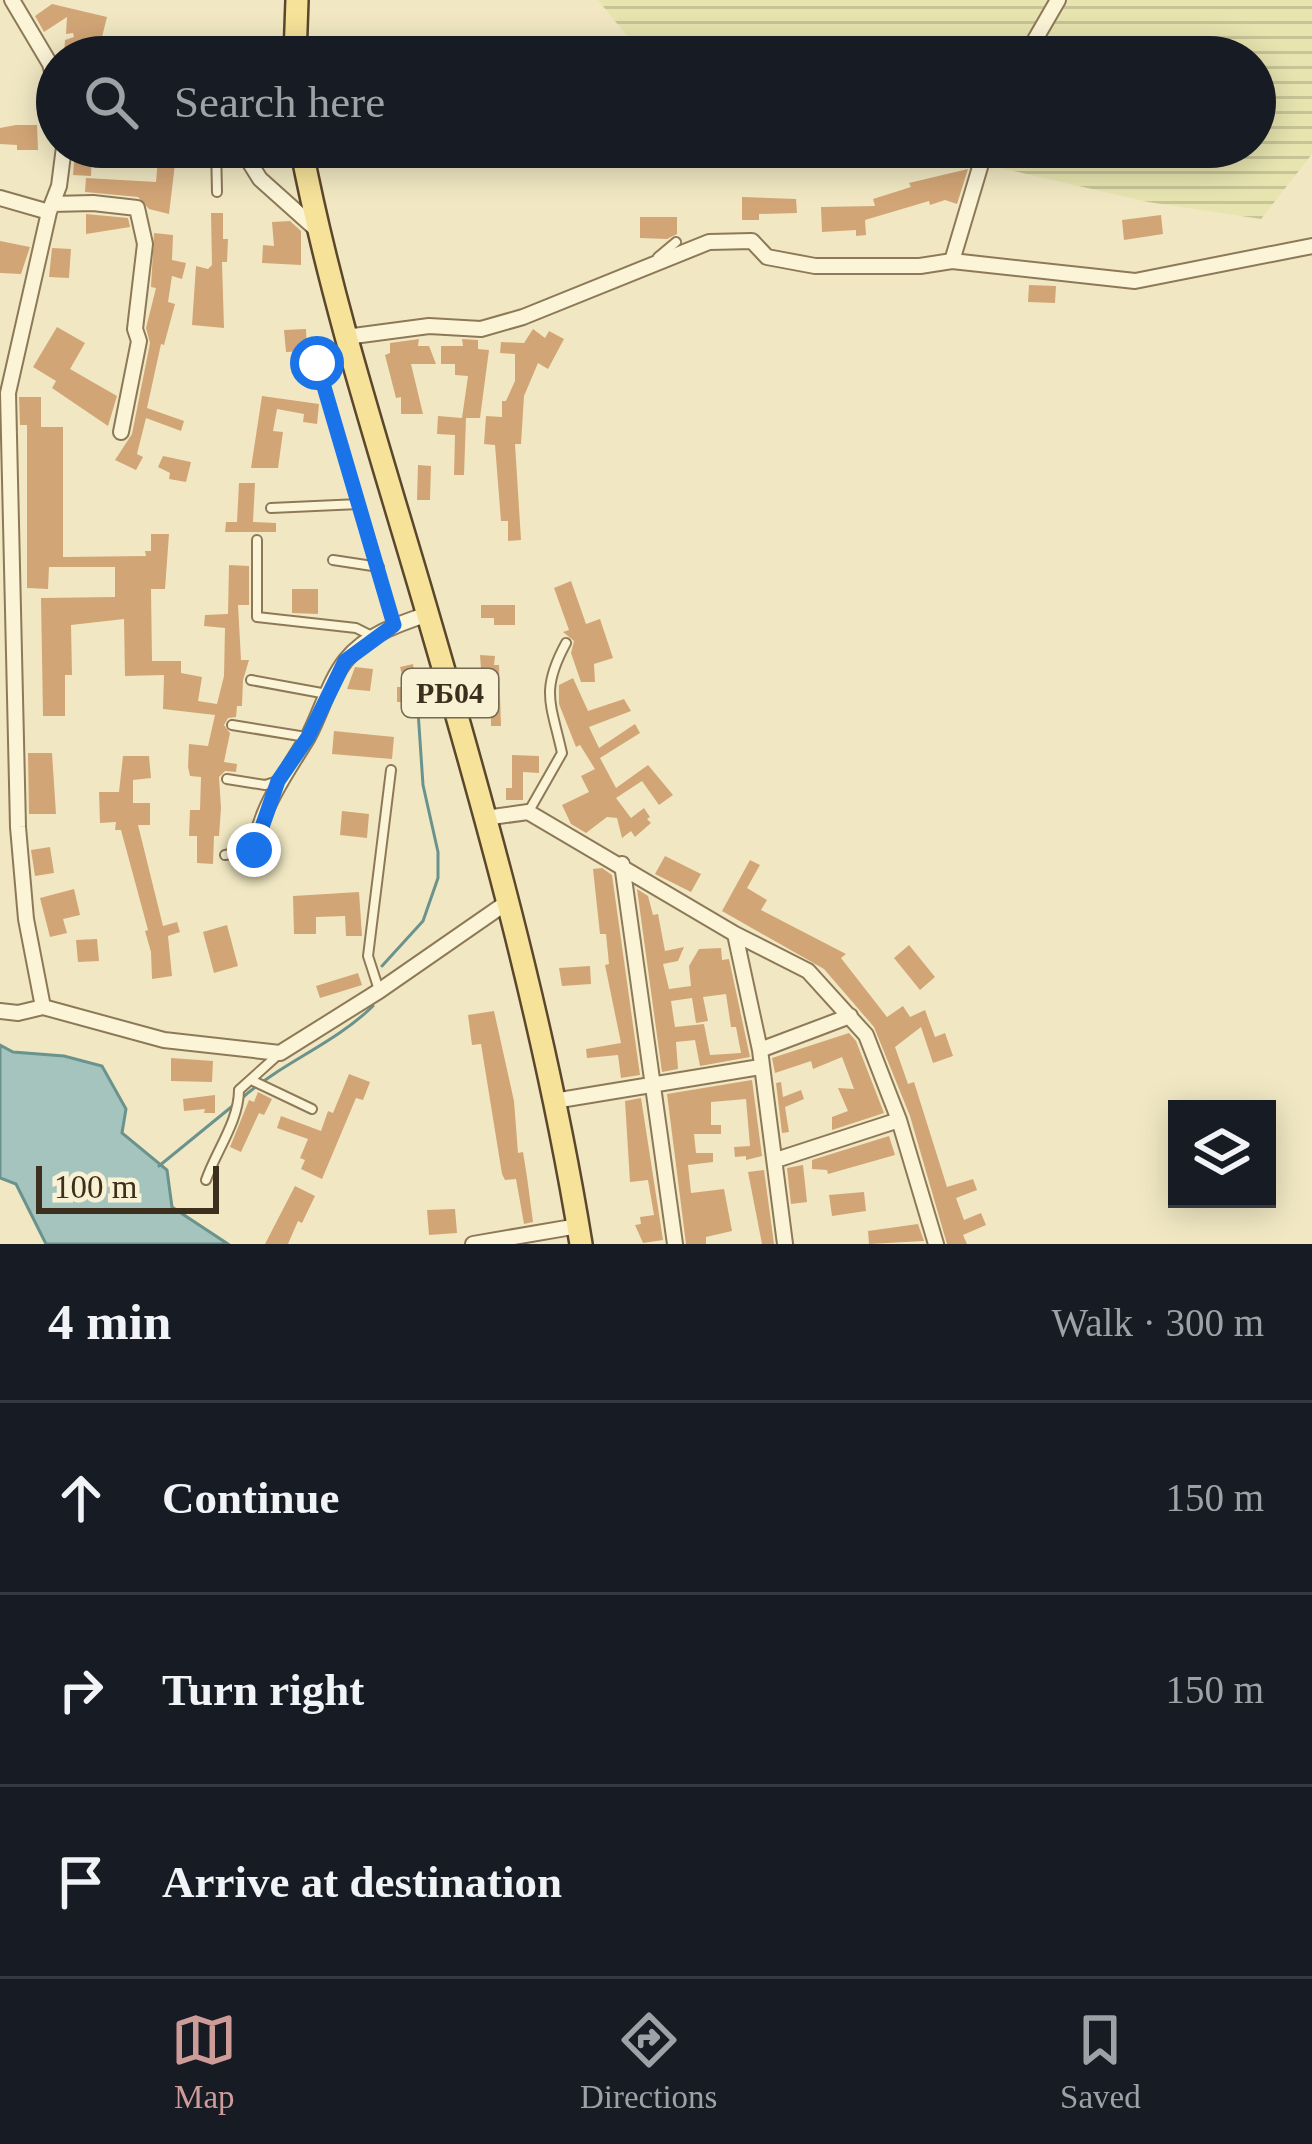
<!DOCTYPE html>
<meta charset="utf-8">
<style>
:root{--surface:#171b24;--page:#20242c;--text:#f1f3f6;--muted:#9ea1a6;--line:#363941;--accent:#cd9b98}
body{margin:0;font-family:"Times New Roman",serif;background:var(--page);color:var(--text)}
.controls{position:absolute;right:36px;bottom:36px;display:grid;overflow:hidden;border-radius:0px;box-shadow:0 6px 30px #0003}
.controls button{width:108px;height:108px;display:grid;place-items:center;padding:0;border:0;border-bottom:3px solid var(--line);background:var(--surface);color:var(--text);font:60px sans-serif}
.scale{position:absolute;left:36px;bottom:30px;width:183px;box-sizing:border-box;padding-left:12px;border:6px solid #3c2f1d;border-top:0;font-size:33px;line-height:42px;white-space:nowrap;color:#3c2f1d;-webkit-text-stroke:9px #f8f1d3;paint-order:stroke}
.stop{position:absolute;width:36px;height:36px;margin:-27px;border:9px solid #1a73e8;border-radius:50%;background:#fff}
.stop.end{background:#1a73e8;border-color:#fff;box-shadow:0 3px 12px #0008}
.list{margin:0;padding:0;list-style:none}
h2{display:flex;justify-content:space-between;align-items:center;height:156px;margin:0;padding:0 48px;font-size:51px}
h2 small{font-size:39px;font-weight:400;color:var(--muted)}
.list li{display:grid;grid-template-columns:78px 1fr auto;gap:36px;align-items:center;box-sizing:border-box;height:192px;padding:0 48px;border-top:3px solid var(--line)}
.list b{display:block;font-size:45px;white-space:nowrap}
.list em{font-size:39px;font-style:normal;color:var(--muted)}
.icon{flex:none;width:66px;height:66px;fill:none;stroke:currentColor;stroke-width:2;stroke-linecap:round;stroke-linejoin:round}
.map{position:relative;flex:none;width:1312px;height:1244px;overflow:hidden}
.search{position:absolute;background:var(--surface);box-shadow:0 6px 30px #0003;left:36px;right:36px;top:36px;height:132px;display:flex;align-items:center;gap:30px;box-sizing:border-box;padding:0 42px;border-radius:66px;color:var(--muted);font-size:45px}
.sheet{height:732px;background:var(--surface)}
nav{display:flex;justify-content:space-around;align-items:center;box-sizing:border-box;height:168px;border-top:3px solid var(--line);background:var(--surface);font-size:33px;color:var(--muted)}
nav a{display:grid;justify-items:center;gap:6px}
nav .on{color:var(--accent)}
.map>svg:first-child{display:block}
.farmland{fill:url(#farmland-rules)}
.water{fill:#a5c4be;stroke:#6b938d;stroke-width:3}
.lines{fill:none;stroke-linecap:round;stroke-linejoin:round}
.stream{stroke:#6b938d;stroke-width:3}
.building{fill:#d2a576;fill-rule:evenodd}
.lane-casing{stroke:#8d7958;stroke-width:12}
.street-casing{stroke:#8d7958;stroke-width:18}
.primary-casing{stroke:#5a472d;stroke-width:26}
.lane{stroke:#fbf4d7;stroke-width:8}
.street{stroke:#fbf4d7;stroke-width:14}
.primary{stroke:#f6e299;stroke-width:21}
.route{stroke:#1a73e8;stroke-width:15}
.labels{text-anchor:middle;stroke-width:9;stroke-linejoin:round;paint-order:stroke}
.shield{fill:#f8f1d3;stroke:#746954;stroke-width:3}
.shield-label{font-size:30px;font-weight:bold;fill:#3c2f1d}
</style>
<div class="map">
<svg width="1312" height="1244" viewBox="0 0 1312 1244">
<defs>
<pattern id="farmland-rules" width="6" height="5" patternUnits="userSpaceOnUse" patternTransform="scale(3)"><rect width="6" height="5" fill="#e7e4b0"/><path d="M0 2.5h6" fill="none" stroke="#c7c497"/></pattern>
</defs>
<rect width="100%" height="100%" fill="#f1e8c3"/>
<!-- farmland -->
<path class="farmland" d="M598 0H1312V154L1261 219 1148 202 975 162 863 152 846 147H1255V57H644Z"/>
<!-- water -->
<path class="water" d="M0 1045 13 1052 64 1056 102 1066 126 1109 122 1133 167 1170 172 1207 228 1244H46L16 1184 0 1178Z"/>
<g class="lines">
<!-- stream -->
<path class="stream" d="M382 966 423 921 438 878V852L423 785 418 711
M242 1098C283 1062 334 1044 373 1006
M159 1166 235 1104"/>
</g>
<!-- building -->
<path class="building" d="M52 4 107 17 97 57 64 54 65 40 74 37 73 33 66 34 67 17 44 32 35 16Z
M16 125H37L38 150H17V145L0 144V128Z
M159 147H177L169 214 149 209 138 197 85 192 86 178 156 182Z
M75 149 92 150 91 176 73 175Z
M968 169 957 204 945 200 930 205 929 201 865 220 866 235 856 236V230L822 232 821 207 875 206 873 199 911 187 909 183Z
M742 197 796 199 797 213 759 214V220H742Z
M211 213H223V239H228L227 262H222L224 328 192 325 196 266 208 269 212 265Z
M86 214 128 218 130 227 86 234Z
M1161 215 1163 234 1124 240 1122 220Z
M640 217H677V234L667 239 640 238Z
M290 221 301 231V265L262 263 263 245 274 246 272 222Z
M154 233 173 235 172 260 186 263 182 279 172 276 168 302 175 304 164 345 161 344 147 408 184 421 181 431 146 418 137 454 143 457 136 470 115 460 132 434 150 343 146 328 156 288 151 287Z
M0 241 30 247 21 274 0 273Z
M52 248 71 249 69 278 49 277Z
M1029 285 1056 286 1055 303 1028 302Z
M57 327 85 343 70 369 117 396 108 426 52 388 56 381 33 367Z
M306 329 307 351 286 352 284 330Z
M533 329 545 338 549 331 564 339 548 369 538 363 524 396 521 444H515L521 540 508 541V521H501L495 445 484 444 486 416 502 417V401H506L515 381V354L500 353 501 342 524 343Z
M419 339 418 346H429L436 364H411L423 414H401V397L396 398 385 355 390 353V343Z
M462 339 478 340V349L489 350 480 418H466L464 475H454L455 435 437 434 438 416 462 418 468 376 455 375V364H441V346H463Z
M262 396 319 404 317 424 303 422 304 414 277 409 273 431 283 432 278 468H251Z
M19 397H41V427H63V557L146 556 145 551H151V534H169L165 589H151L152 661H181V673L202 677 198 701 217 704 224 676 225 628 204 626 205 615 228 614 229 565 249 566V605H238L241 660H249L243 680 242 706H237L236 717 228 718 224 725 230 733 224 762 237 764 236 772 225 771 219 777 221 808 219 836H214L213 864 197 863V836H189L190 810H200L201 777 190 776 188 767 189 744 208 746 215 715 163 709 164 675 125 676 124 619 71 625 72 675H65V716H43L41 598 115 597V567H49L48 589 27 588V425H20Z
M163 456 191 462 186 482 169 479 170 473 158 467Z
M418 465 431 466 430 500H417Z
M239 483H255L253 522 276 523V532H225L226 522H237Z
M571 581 586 624 600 619 613 658 594 664 595 682H581L571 653 574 641 563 632 569 630 554 588Z
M292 589H318V614L292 613Z
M481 605H515V625H494V618H481Z
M480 655 495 656 494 665H499L501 726H491V711H484Z
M413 664 418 702H397V687H405L400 667Z
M355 667 373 669 370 691 347 689Z
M573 678 588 711 624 699 631 711 589 727 599 748 635 724 640 733 600 758 616 788 648 765 673 795 659 805 642 781 616 798 631 818 644 808 650 817 647 819 651 823 635 837 631 831 622 838 617 818 607 817 586 833 571 824 562 805 589 792 581 776 595 769 580 745 576 747 559 704V685Z
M334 731 394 737 392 759 332 754Z
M28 753H52L56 814H29Z
M512 755 539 756V773L523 772V800H506V788H512Z
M123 756H149L151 778 133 780V803H150V825H138L163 926 177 922 180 932 168 936 172 976 152 979 151 952 145 931 148 930 121 830H115L116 822 100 823 99 792H119Z
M342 811 369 814 367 838 340 835Z
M50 847 54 873 35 876 31 850Z
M665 856 701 874 691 892 655 874Z
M750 860 760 865 747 888 767 900 761 910 846 954 841 958 887 1017 903 1006 910 1017 925 1010 935 1037 945 1033 953 1056 933 1063 921 1027 895 1047 908 1084 914 1082 947 1187 973 1179 977 1190 956 1198 964 1220 981 1213 986 1225 963 1235 967 1244H947L910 1116 874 1027 824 969 722 911Z
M602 868 612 875 640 1075 621 1078 618 1055 587 1058 586 1049 621 1043 605 965 609 964 606 934H600L593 869Z
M74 889 80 915 63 919 67 933 50 937 40 898Z
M637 889 648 896 653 915 658 914 665 951 684 947 678 961 663 964 669 989 691 986 689 966 699 949 721 948 722 960 729 959 750 1057 700 1066 695 1040 676 1042 678 1069 662 1072ZM726 994 731 1027H736L741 1053 710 1055 704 1024 675 1027 671 1001 692 998 696 1023 708 1021 703 997Z
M359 892 362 936H346L345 916 316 917V934H294L293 896Z
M227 925 238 966 214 973 203 932Z
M97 939 99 961 78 962 76 940Z
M909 945 935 977 920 990 894 958Z
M590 966 591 984 562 986 559 968Z
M358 973 362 985 320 998 316 986Z
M494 1011 514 1101 518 1153 523 1152 527 1177 533 1222 524 1224 516 1179 505 1180 502 1174 481 1044 472 1045 468 1015Z
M849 1033 856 1041 884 1113 832 1130V1117L848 1111 838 1088 854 1089 842 1057 813 1069 811 1061 775 1073 772 1058Z
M171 1058 213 1061 212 1082 171 1081Z
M349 1074 370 1082 363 1100 356 1098 322 1179 301 1169 305 1160 300 1158 308 1139 277 1128 281 1116 321 1131 328 1111 333 1113Z
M752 1080 762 1156 746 1160V1156L735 1157 734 1147 750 1146 746 1099 711 1102V1125H721V1134H694L696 1153H713V1162L688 1165 691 1193 724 1189 732 1231 706 1237V1244H686L667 1094Z
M781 1082 783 1097 801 1090 804 1099 785 1107 789 1132 782 1133 776 1083Z
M258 1092 272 1099 264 1115 259 1113 241 1152 230 1147 249 1100 254 1102Z
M215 1095V1113H204L205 1109 184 1111 183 1099Z
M641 1098 663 1240 643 1243 635 1225 641 1224 640 1217 654 1215 648 1180 630 1182 625 1101Z
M889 1136 895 1155 828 1174 827 1170 812 1169V1160Z
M803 1165 807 1202 791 1204 787 1168Z
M764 1170 774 1244H762L748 1172Z
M295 1186 315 1196 302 1223 298 1221 288 1244H265Z
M864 1192 866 1211 832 1216 829 1195Z
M455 1209 457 1233 429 1235 427 1210Z
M918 1224 924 1241 869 1244 868 1231Z"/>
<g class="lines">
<defs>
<path id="lane" d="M216 147 217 192
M658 257 676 242
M317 363 394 625
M271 508 359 504
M257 540V617L356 628 372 636
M333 560 379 567
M251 680 327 694
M232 725 306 737
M227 779 265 785 278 781
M529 811 562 753C551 703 540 691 566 643
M225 855 254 850
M379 990 368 956 391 770
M251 1080 312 1109
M206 1180C216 1151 239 1121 239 1090L279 1054"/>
<path id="street" d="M12 0 50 64 57 66
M1025 57 1058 0
M50 64 57 90
M64 147 59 186 49 212 8 393 18 827 26 919 43 1007 164 1040 280 1053 379 991 506 903
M240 147 260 179 317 230
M0 198 49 212
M52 204 93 203 137 208 145 244 135 329 139 341 121 432
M952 261 986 147
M346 337 429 326 481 329 523 317 709 242 752 241 767 257 815 266H920L952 261 1135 281 1312 246
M485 818 528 812 735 934 808 971 866 1035 899 1120 936 1244
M622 864 675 1244
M254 866C253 817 284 777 308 737 321 713 329 681 346 660 366 635 398 624 428 614
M735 934 760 1050 785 1244
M0 1011 18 1013 43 1007
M760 1050 850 1016
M554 1101 760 1067
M776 1160 899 1120
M473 1244 578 1226"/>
<path id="primary" d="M295 57 297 0
M301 147C330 297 377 442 420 588 483 803 545 1022 581 1244"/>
</defs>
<!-- lane casing -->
<use href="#lane" class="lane-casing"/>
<!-- street casing -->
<use href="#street" class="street-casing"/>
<!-- primary casing -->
<use href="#primary" class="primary-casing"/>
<!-- lane -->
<use href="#lane" class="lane"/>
<!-- street -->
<use href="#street" class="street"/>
<!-- primary -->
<use href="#primary" class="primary"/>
</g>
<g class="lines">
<!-- route -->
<path class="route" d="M254 850 278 781 308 737 345 661 394 625 317 363"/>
</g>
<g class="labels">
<!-- shield labels -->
<rect class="shield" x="402" y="669" width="96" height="48" rx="9"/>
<g class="shield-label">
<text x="450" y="703">РБ04</text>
</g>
</g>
</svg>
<div class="controls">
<button><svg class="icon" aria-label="layers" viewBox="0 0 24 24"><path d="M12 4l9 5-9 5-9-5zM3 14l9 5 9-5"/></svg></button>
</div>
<div class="scale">100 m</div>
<div class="stop" style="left:317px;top:363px"></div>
<div class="stop end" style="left:254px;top:850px"></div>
<div class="search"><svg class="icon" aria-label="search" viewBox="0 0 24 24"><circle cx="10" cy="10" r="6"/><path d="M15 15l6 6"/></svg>Search here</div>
</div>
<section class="sheet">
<h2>4 min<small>Walk · 300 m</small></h2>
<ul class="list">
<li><svg class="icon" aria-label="ahead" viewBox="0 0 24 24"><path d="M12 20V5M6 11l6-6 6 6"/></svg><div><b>Continue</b></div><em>150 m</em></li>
<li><svg class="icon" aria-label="right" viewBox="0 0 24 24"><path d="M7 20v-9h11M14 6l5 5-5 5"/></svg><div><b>Turn right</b></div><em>150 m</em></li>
<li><svg class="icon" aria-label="arrive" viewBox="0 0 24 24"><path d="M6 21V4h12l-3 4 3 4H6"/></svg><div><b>Arrive at destination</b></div></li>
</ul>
</section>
<nav>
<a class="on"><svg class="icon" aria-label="map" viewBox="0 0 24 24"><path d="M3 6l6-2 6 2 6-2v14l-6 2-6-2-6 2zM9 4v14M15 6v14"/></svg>Map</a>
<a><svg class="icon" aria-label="directions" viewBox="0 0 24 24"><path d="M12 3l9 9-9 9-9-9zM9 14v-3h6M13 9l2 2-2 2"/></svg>Directions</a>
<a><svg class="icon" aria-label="saved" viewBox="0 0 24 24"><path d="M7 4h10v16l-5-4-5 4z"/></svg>Saved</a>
</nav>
